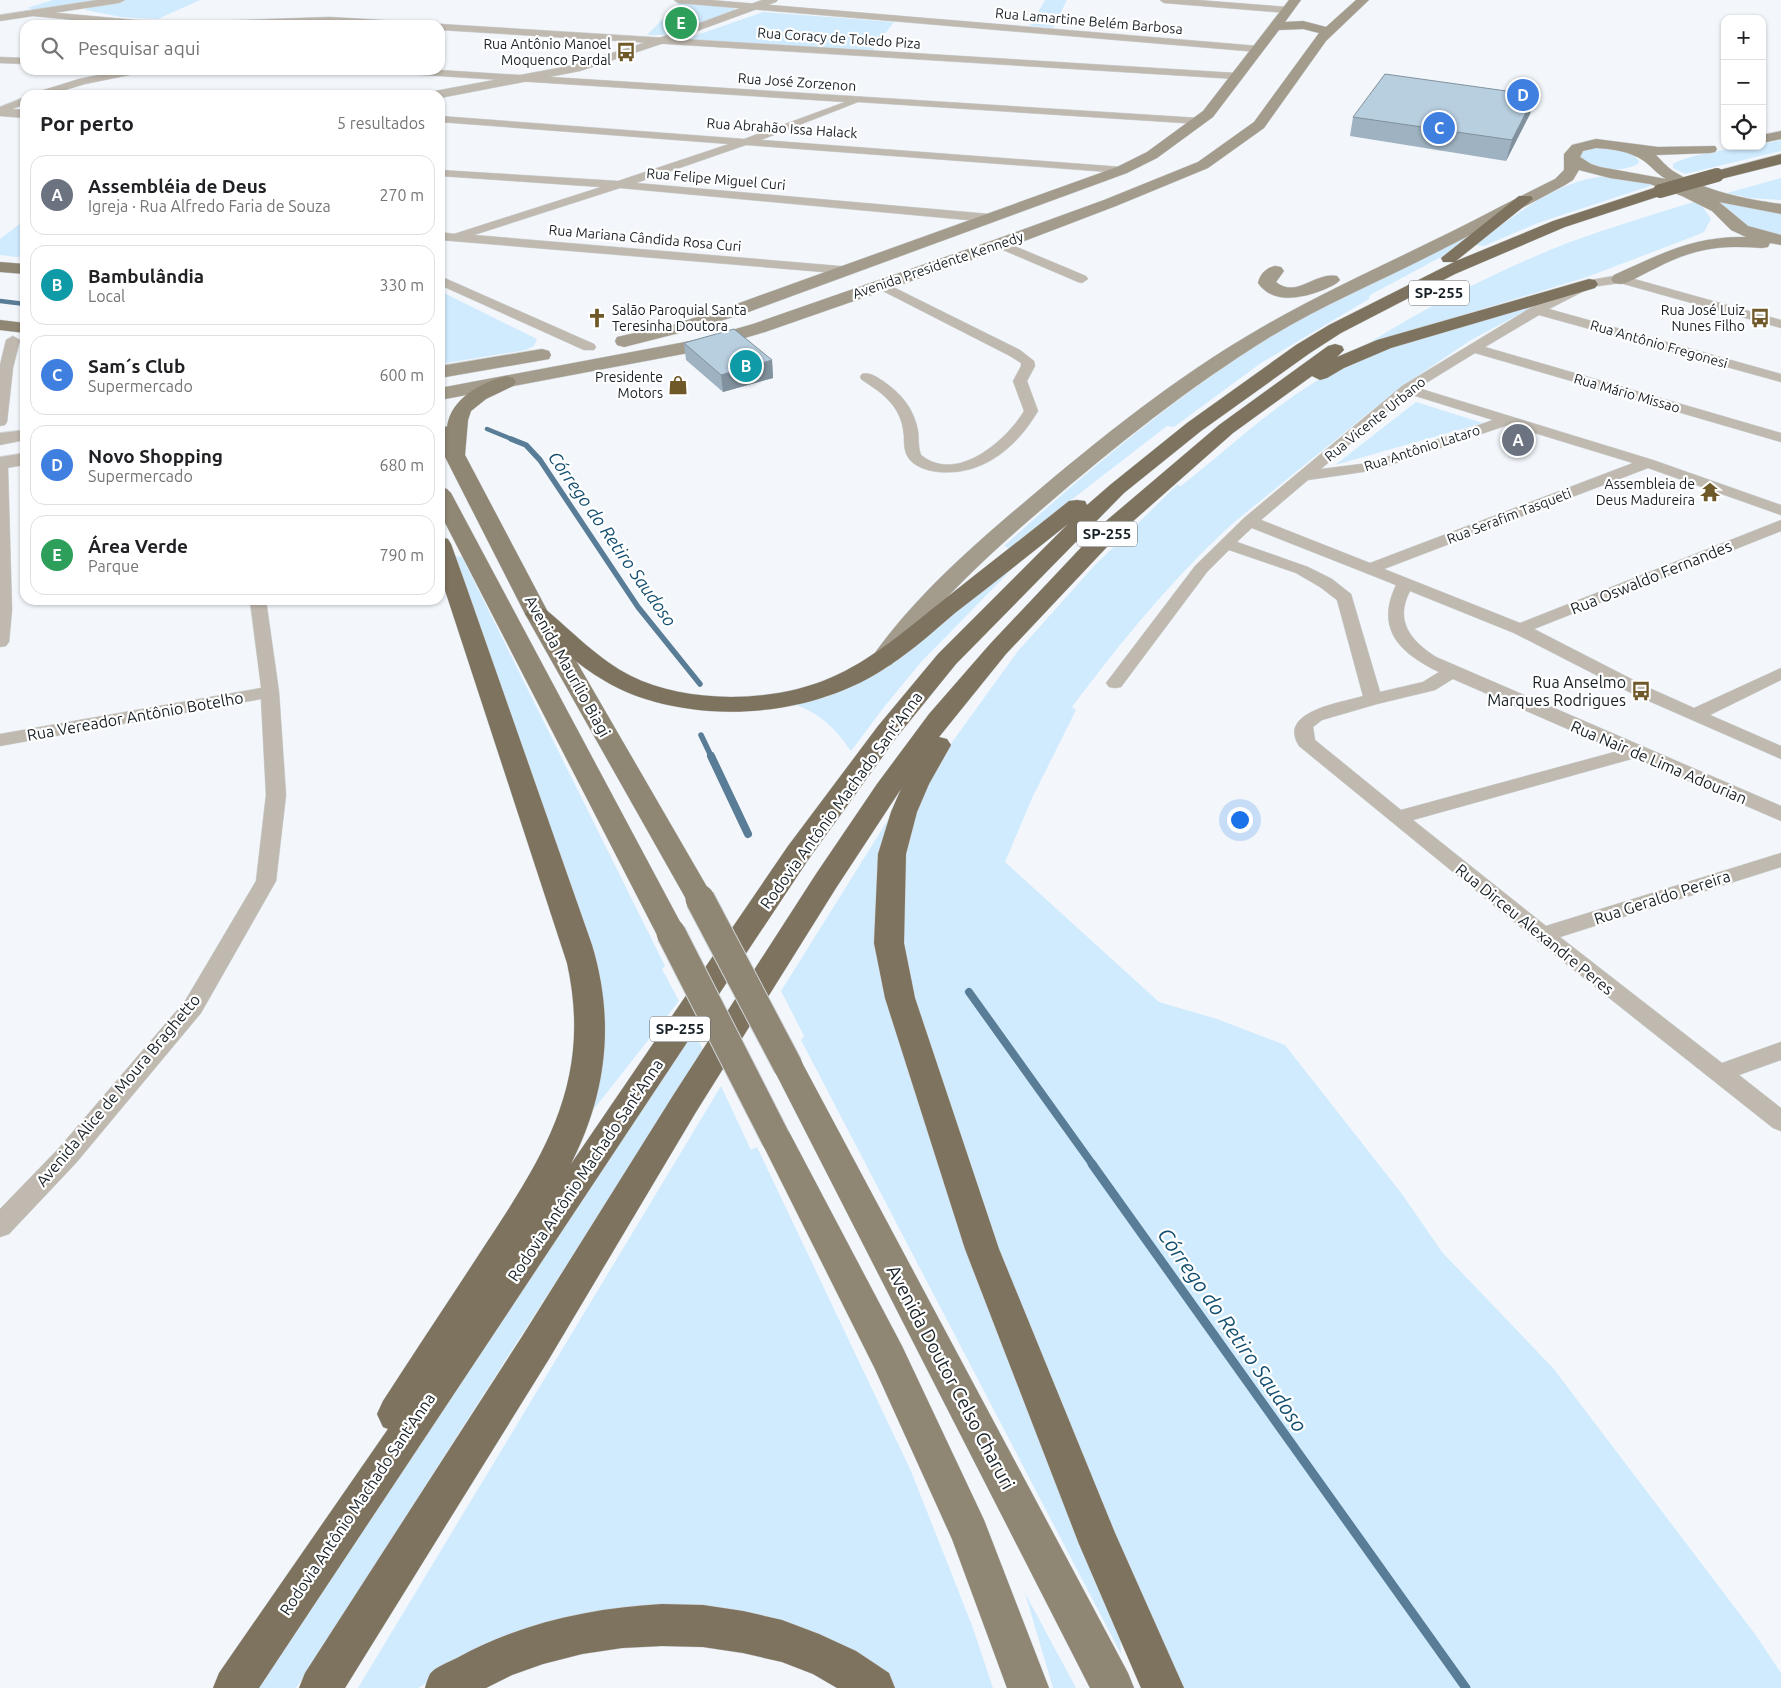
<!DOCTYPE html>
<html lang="pt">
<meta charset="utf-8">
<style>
:root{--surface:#fff;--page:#f2f2f2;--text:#202124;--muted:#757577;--line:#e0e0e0;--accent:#ea580c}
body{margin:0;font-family:Ubuntu,sans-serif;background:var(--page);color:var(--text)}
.controls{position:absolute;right:15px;top:15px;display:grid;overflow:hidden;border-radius:10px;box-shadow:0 1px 4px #0004}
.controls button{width:45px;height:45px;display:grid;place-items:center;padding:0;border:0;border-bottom:1px solid var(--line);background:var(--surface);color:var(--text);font:25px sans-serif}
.you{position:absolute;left:1239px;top:819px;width:18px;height:18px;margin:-12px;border:4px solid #fff;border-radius:50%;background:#1a73e8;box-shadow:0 0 0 8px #1a73e833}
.badge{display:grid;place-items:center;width:32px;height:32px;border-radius:50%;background:var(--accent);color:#fff;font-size:16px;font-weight:700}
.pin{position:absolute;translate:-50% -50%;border:2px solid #fff;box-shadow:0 1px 5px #0006}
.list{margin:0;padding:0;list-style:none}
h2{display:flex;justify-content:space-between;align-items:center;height:65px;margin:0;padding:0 20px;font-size:21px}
h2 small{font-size:16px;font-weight:400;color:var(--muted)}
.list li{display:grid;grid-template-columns:32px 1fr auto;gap:15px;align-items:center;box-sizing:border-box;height:80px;margin:0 10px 10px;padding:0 10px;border:1px solid var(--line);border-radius:15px}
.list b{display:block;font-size:19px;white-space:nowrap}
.list p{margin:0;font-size:16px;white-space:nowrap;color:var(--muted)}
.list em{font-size:16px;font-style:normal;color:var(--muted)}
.icon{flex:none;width:28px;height:28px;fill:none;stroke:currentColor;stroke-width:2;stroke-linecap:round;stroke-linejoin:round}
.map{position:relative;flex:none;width:1781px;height:1688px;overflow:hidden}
.search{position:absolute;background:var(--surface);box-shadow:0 1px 4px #0004;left:20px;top:20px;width:425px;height:55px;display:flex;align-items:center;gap:12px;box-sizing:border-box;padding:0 18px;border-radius:15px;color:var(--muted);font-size:19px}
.panel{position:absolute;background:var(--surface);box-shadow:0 1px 4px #0004;left:20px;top:90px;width:425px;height:515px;border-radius:15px}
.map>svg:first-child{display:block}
.green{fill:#d0ebfe}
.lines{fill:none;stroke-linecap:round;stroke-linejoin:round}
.stream-far3{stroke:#597d96;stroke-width:4.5}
.stream-far2{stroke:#597d96;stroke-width:5.5}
.stream-far1{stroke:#597d96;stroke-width:8}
.stream{stroke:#597d96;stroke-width:9}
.minor-casing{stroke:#d0d5d9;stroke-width:1}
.tertiary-casing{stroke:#d0d5d9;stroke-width:1}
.secondary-casing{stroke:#d0d5d9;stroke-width:1}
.primary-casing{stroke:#d0d5d9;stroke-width:1}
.motorway-casing{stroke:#d0d5d9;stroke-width:1}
.minor{fill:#bfb9af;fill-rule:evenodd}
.tertiary{fill:#bfb9af;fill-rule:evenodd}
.secondary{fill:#a39c8c;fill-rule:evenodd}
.primary{fill:#8f8673;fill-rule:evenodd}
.motorway{fill:#7e735e;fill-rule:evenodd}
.primary-bridge-casing{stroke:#d0d5d9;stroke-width:31;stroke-linecap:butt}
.motorway-bridge-casing{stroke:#d0d5d9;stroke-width:14;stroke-linecap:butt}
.primary-bridge{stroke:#8f8673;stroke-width:29}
.motorway-bridge{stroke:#7e735e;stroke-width:14}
.wall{fill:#9eb2c1}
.shaded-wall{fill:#81919d}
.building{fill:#b8cfe0;stroke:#81919d}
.labels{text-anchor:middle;stroke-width:4.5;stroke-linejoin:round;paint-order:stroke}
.far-street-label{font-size:14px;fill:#182127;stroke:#fff}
.far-poi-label{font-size:14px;fill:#182127;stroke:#fff;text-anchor:end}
.shield{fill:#fff;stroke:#5d6468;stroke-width:1}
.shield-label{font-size:15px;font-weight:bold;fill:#182127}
.street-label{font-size:16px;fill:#182127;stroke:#fff}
.poi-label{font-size:16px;fill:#182127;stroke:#fff;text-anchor:end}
.water-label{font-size:18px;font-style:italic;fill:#144f70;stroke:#fff}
.near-street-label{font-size:19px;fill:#182127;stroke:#fff}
.near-water-label{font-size:21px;font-style:italic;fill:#144f70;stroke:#fff}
</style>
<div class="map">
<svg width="1781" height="1688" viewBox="0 0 1781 1688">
<rect width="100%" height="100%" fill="#f3f7fb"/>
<!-- green -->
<path class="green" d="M53 0H101L36 10 27 8Z
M119 0H200L158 19 121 17 85 10 91 5Z
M682 0 732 5 735 11 669 35H647Z
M1045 0H1067L1053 28 1030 26Z
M763 12 894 22 870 53 677 42Z
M1781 140V151L1685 174 1673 168V164C1688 154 1743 146 1762 146V144Z
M1588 147C1604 148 1629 146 1639 161V163C1628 172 1594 171 1583 162 1580 160 1578 155 1576 152Z
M1607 176 1633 177 1653 185 1538 223 1484 246 1475 245C1514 216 1556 180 1607 176Z
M1781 178V200L1750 198 1727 193Z
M1717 200 1781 213V236L1747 228Z
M1697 201 1703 207 1711 219 1704 232 1692 237 1587 277 1367 344C1430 305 1501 269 1570 242 1612 227 1654 214 1697 201Z
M25 220V258L0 255V239Z
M1481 228 1443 256 1370 295 1369 299 1261 363 1174 427 1167 426 1009 548 1004 546C1084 474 1166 404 1256 346 1327 299 1405 265 1481 228Z
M440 291 537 339 534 346 526 350 440 364Z
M1538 304 1471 340 1398 389 1232 524C1172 579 1121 642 1072 707L1076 710 1033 796 1005 862 1159 1002 1217 1019 1285 1045 1402 1194 1442 1252 1553 1368 1755 1634 1781 1673V1688H1183L1138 1592 996 1246 913 998 905 963 898 889 908 825 942 756 1018 651 1094 566 1177 485 1181 486C1231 447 1280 399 1336 370 1399 338 1471 324 1538 304Z
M1416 402 1483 423 1335 465Z
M455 556 462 557 665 966 662 969 679 1001 594 1109 601 1072Z
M1018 561 1016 565 922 661 884 707 851 751C834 727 822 715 794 704L827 697 868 678Z
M891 815 879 915 1120 1624 1121 1654 801 1040 804 1036 781 991Z
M695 1031 703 1051 296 1688H258Z
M721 1086 751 1150 757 1147 911 1471 973 1628 993 1688H895L884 1680 744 1619 467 1660 418 1688H358Z
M1025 1593 1076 1688H1053Z"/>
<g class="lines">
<!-- stream-far3 -->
<path class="stream-far3" d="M0 301 25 304
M487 429 514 440"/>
<!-- stream-far2 -->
<path class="stream-far2" d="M511 439 526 445 540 460 638 607 700 684
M701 735 712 758"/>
<!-- stream-far1 -->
<path class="stream-far1" d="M711 756 748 834
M969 992 1093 1165"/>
<!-- stream -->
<path class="stream" d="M1092 1164 1466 1688"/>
<defs>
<path id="minor" d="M674 0H710L1258 46 1263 49 1258 52 678 3Z
M1160 0H1197L1287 7 1292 10 1287 13 1164 3Z
M36 11 135 20 190 22 329 17 414 22 419 25 329 23 267 25H127L33 16V12Z
M440 24 1236 73 1241 76 1236 79 440 30V25H437Z
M0 57 25 58V64L0 63Z
M124 70H144L139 73 85 84 48 95H33L34 93 79 79Z
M387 70H439L1199 118 1204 121 1199 124 858 102 761 140 1122 167 1128 170 1122 173 746 145 636 183 989 214 995 218 989 222 620 188 474 235 851 267 853 270 851 273 847 274 440 240V232L454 234 601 187 440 176V170L618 181 729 144 440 122V116L744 139 845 102 392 73Z
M25 97V104L0 114V107Z
M1000 240 1086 276 1088 279 1082 283 1078 282 996 247 994 244Z
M1620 275 1781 320V328L1620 283 1592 287 1549 309 1781 374V382L1539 315 1485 347 1781 433V442L1475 353 1418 388 1653 460 1781 505V515L1648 468 1384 569 1520 623 1781 520V531L1534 629 1647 687 1694 708 1781 668V680L1710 715 1781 746V759L1635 695 1514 633 1410 591C1394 621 1411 641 1436 657L1781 806V821L1635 758 1413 820 1546 926 1781 853V867L1560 937 1722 1063 1781 1042V1060L1739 1075 1781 1108V1131L1773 1128 1536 940 1299 746C1277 711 1341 703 1363 696L1337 600 1320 587 1296 573 1229 550 1207 572 1121 687 1115 688 1109 687 1106 683 1195 566 1244 518 1402 386 1532 307 1585 281ZM1409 394 1493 420 1369 463 1321 469ZM1508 425 1633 463 1370 563 1261 520 1308 480 1376 470ZM1252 528 1396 585C1375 630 1400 653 1439 672L1423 682 1380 692 1351 594 1332 579 1308 567 1237 542ZM1453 679 1618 751 1401 810 1315 740 1313 727 1322 720 1377 704 1435 690Z
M440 276 594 344 596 347 594 350H584L440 285Z
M881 281 1020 350 1034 361 1035 366 1027 381 1038 411C1017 447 983 476 939 472 929 471 918 468 911 461 904 454 904 445 904 436 902 407 884 394 862 380L860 377 862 374C871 372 876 377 883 381 902 394 914 409 918 431 919 439 918 447 921 455 956 484 1006 441 1024 411L1013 381 1021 366V363L1010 356 877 288 875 285Z
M13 336 20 340 13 368 7 422 5 425 0 426V365L6 340Z
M0 462 5 464 8 467 12 610 9 642 6 646 0 647Z
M250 600H266L279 692 286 795 276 881 201 1013 76 1163 9 1234 0 1237V1209L58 1149 185 1001 256 881 266 795 261 699 0 746V734L261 688Z"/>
<path id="tertiary" d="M97 0H125L119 3 0 21V15Z
M762 0H778L776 2 667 42 580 71 440 98V95H429L435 91 574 65 659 38Z
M0 108 25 110V118L0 116Z
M25 430V440L0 445V433Z
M25 453V465L0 469V457Z"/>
<path id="secondary" d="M1289 0H1301L1285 22 1303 21 1326 27 1356 0H1369L1326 41 1264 128 1208 168 1116 206 1006 248 765 332 704 350 440 400V388L701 339 753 324 994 240 1104 200 1198 162 1254 122 1319 33 1303 29 1279 30 1213 117 1157 158 1127 173 743 314 687 331 624 347 617 345 615 341 617 337 675 324 731 306 1117 167 1147 152 1203 111Z
M1781 131V139L1762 143V135Z
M1596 139 1658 147 1715 146 1717 149 1715 152 1710 153 1656 155C1661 160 1667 167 1673 171 1705 191 1744 199 1781 204V214L1719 202 1748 226 1781 235V245L1770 243 1768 247 1762 248C1738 246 1713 246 1689 254 1667 261 1647 273 1626 283L1620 284 1614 283 1611 279 1614 275C1661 254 1693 236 1746 237L1731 230 1712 211 1682 196 1650 184 1610 178 1579 170 1573 180 1565 185C1522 208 1479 231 1435 253 1380 281 1323 305 1270 337 1189 387 1114 447 1042 509 987 556 933 606 891 665L882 667 873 665 870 660C912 599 970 548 1027 500 1100 438 1176 377 1259 329 1312 298 1367 273 1422 246 1467 225 1510 201 1555 179L1564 170V154L1572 145ZM1596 148C1612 149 1630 151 1644 161 1651 166 1657 174 1666 179L1600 167 1591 164 1580 157 1583 151Z
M1275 266 1281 267 1284 271 1276 282C1296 299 1316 271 1337 276L1340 280C1336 285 1329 287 1323 290 1302 298 1273 305 1258 283 1260 274 1266 268 1275 266Z
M542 349 549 351 551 355 549 359 440 378V366Z"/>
<path id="primary" d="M0 262 25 264V274L0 272Z
M0 320 25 323V333L0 330Z
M506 376 513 378 516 382 513 386 486 399 471 411 468 420 465 455 549 614 714 899 710 906 700 909 690 906 525 614 440 447V425L447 427C451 398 481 383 506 376Z
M440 487 447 489 451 493 686 933 681 940 671 944 661 940 656 933 440 513Z
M788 1054 799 1057 1128 1673 1134 1688H1090L772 1066 777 1057Z
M776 1126 788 1130 902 1346 984 1520 1049 1688H1007L952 1539 875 1369 760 1139 764 1130Z"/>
<path id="motorway" d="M1781 154V164L1717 180 1712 178 1709 175 1712 172Z
M1660 186 1666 188 1668 191 1666 194 1565 227 1455 274 1341 333 1310 353 1201 431 1124 493 956 664 896 738 808 860 259 1688H213L219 1673 388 1429 383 1427 377 1414 383 1401C414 1353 446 1305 478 1256 541 1160 594 1085 567 963L440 575V537L448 539 451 544 465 583 592 945C615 1021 607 1093 571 1164L788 846 878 726 938 654 1068 524C1030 554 993 584 955 613 934 631 913 650 890 665 838 701 772 715 710 711 674 708 636 700 605 681 576 665 553 640 529 619L525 614 529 609 537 607 545 609C573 632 599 660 631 676 687 704 773 703 830 678 870 661 902 633 936 606 980 571 1025 536 1069 501L1077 500 1085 501 1087 505 1110 485 1187 423 1296 345 1329 325 1454 262H1443L1441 258 1519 196H1531L1533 199 1456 261 1553 221Z
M1589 279 1595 280 1598 284 1595 288 1391 348 1344 368 1327 378 1320 380 1312 376 1233 433 1122 531 1006 654 939 737 947 739 951 745 929 784 917 812 906 854 904 943 915 998 999 1249 1115 1533 1184 1688H1141L1079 1544 965 1249 885 998 874 943 878 854 891 812 901 789 836 888 696 1112 549 1359 345 1688H299L305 1673 523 1335 674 1094 816 874 877 784 929 714 990 644 1106 521 1219 425 1328 346 1335 344 1342 346 1344 350 1337 357 1377 340Z
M662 1604 703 1605 743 1611 782 1620 819 1634 856 1651 889 1673 895 1688H837L813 1674 782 1662 743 1653 703 1647 662 1646 622 1648 582 1654 543 1664 512 1675 486 1688H425C426 1684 428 1678 430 1674 435 1667 449 1662 457 1658 521 1623 590 1608 662 1604Z"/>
</defs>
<!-- minor casing -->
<use href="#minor" class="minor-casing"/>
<!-- tertiary casing -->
<use href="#tertiary" class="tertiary-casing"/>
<!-- secondary casing -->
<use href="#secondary" class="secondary-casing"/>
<!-- primary casing -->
<use href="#primary" class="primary-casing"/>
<!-- motorway casing -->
<use href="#motorway" class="motorway-casing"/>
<!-- minor -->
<use href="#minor" class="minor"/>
<!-- tertiary -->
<use href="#tertiary" class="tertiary"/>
<!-- secondary -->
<use href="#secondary" class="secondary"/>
<!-- primary -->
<use href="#primary" class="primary"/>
<!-- motorway -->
<use href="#motorway" class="motorway"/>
<defs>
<path id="primary-bridge" d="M700 899 788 1066
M671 933 776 1139"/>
<path id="motorway-bridge" d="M1660 191 1717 175"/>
</defs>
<!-- primary-bridge casing -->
<use href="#primary-bridge" class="primary-bridge-casing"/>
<!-- motorway-bridge casing -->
<use href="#motorway-bridge" class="motorway-bridge-casing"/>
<!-- primary-bridge -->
<use href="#primary-bridge" class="primary-bridge"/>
<!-- motorway-bridge -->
<use href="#motorway-bridge" class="motorway-bridge"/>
</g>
<!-- wall -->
<path class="wall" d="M1535 95 1530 114 1506 161 1350 136 1353 117Z
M684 343 772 360 773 378 723 392 686 360Z"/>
<!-- shaded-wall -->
<path class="shaded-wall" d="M1535 95 1530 114 1506 161 1512 140Z
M772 360 773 378 723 392 721 375Z"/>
<!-- building -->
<path class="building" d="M1385 74 1535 95 1512 140 1353 117Z
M734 329 772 360 721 375 684 343Z"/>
<!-- icons -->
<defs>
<symbol id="bus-bare" viewBox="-9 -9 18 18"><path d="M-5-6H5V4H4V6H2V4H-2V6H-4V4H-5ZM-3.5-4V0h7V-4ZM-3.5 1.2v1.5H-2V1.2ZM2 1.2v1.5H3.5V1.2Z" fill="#6f5928" stroke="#fff" stroke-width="2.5" paint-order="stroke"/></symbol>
<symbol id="church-bare" viewBox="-9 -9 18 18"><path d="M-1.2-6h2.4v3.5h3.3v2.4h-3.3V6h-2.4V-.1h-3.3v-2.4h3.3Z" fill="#6f5928" stroke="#fff" stroke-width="2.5" paint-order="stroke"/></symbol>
<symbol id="shop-bare" viewBox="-9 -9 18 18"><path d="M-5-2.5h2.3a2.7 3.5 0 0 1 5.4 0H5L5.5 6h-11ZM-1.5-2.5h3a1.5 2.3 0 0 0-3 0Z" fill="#6f5928" stroke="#fff" stroke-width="2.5" paint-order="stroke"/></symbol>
<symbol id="temple-bare" viewBox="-9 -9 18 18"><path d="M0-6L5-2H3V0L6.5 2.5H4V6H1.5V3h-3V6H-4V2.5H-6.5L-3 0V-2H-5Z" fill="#6f5928" stroke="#fff" stroke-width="2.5" paint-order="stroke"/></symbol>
</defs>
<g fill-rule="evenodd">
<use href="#bus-bare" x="612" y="38" width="28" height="28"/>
<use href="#church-bare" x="583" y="304" width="28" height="28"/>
<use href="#bus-bare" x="1746" y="304" width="28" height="28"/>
<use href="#shop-bare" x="664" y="371" width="28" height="28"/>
<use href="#temple-bare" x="1696" y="478" width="28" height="28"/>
<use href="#bus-bare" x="1627" y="677" width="28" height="28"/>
</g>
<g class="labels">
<!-- far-street labels -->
<g class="far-street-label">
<text transform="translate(1089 21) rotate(5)" y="5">Rua Lamartine Belém Barbosa</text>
<text transform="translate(839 38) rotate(4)" y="5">Rua Coracy de Toledo Piza</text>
<text transform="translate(797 82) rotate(4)" y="5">Rua José Zorzenon</text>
<text transform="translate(782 128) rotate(4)" y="5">Rua Abrahão Issa Halack</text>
<text transform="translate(716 179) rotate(5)" y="5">Rua Felipe Miguel Curi</text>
<text transform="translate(645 238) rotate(5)" y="5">Rua Mariana Cândida Rosa Curi</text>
<text transform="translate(938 265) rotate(-19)" y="5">Avenida Presidente Kennedy</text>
<text transform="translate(1659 344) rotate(16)" y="5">Rua Antônio Fregonesi</text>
<text transform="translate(1627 393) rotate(16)" y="5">Rua Mário Missao</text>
<text transform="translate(1375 419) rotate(-39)" y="5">Rua Vicente Urbano</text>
<text transform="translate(1422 448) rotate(-18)" y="5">Rua Antônio Lataro</text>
<text transform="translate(1509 516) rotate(-21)" y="5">Rua Serafim Tasqueti</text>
</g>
<!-- far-poi labels -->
<g class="far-poi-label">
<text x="611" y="49">Rua Antônio Manoel<tspan x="611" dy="16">Moquenco Pardal</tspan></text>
<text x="612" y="315" text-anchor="start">Salão Paroquial Santa<tspan x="612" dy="16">Teresinha Doutora</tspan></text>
<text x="1745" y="315">Rua José Luiz<tspan x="1745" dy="16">Nunes Filho</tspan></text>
<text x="663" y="382">Presidente<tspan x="663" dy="16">Motors</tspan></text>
<text x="1695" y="489">Assembleia de<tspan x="1695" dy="16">Deus Madureira</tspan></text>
</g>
<!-- shield labels -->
<g class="shield">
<rect x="1409" y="280.5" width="60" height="25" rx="4"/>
<rect x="1077" y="521.5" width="60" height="25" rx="4"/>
<rect x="650" y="1016.5" width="60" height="25" rx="4"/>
</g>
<g class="shield-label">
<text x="1439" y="298">SP-255</text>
<text x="1107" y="539">SP-255</text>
<text x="680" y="1034">SP-255</text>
</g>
<!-- street labels -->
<g class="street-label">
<text transform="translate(1651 577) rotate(-22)" y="6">Rua Oswaldo Fernandes</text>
<text transform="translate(568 666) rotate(61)" y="6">Avenida Maurílio Biagi</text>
<text transform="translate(135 716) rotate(-10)" y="6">Rua Vereador Antônio Botelho</text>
<text transform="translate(1659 762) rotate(23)" y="6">Rua Nair de Lima Adourian</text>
<text transform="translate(841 800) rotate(-54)" y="6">Rodovia Antônio Machado Sant'Anna</text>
<text transform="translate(1662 897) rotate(-18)" y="6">Rua Geraldo Pereira</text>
<text transform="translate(1535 929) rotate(39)" y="6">Rua Dirceu Alexandre Peres</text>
<text transform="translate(118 1090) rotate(-50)" y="6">Avenida Alice de Moura Braghetto</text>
<text transform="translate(585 1170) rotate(-56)" y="6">Rodovia Antônio Machado Sant'Anna</text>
<text transform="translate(357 1504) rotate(-56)" y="6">Rodovia Antônio Machado Sant'Anna</text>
</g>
<!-- poi labels -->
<g class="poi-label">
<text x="1626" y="688">Rua Anselmo<tspan x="1626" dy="18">Marques Rodrigues</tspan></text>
</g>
<!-- water labels -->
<g class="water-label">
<text transform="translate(612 539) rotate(55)" y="6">Córrego do Retiro Saudoso</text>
</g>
<!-- near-street labels -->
<g class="near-street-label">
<text transform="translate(951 1377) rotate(62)" y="7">Avenida Doutor Celso Charuri</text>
</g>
<!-- near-water labels -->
<g class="near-water-label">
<text transform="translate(1232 1330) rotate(55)" y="7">Córrego do Retiro Saudoso</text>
</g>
</g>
</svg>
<div class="controls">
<button>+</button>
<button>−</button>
<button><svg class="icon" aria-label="locate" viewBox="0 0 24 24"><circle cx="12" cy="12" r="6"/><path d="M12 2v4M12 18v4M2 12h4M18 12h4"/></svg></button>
</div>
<div class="you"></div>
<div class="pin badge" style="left:1518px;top:440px;background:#6b7280">A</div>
<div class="pin badge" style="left:746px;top:366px;background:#0f9aa8">B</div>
<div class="pin badge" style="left:1439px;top:128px;background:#3f7fe0">C</div>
<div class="pin badge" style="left:1523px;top:95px;background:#3f7fe0">D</div>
<div class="pin badge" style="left:681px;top:23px;background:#2e9e5b">E</div>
<div class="search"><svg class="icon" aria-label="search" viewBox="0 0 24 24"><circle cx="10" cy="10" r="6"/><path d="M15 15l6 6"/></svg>Pesquisar aqui</div>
<section class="panel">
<h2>Por perto<small>5 resultados</small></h2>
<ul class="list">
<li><span class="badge" style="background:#6b7280">A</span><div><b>Assembléia de Deus</b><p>Igreja · Rua Alfredo Faria de Souza</p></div><em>270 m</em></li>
<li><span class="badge" style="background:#0f9aa8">B</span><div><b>Bambulândia</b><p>Local</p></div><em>330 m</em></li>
<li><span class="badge" style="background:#3f7fe0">C</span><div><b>Sam´s Club</b><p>Supermercado</p></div><em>600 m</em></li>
<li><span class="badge" style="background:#3f7fe0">D</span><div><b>Novo Shopping</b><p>Supermercado</p></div><em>680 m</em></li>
<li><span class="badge" style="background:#2e9e5b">E</span><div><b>Área Verde</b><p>Parque</p></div><em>790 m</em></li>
</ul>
</section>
</div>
